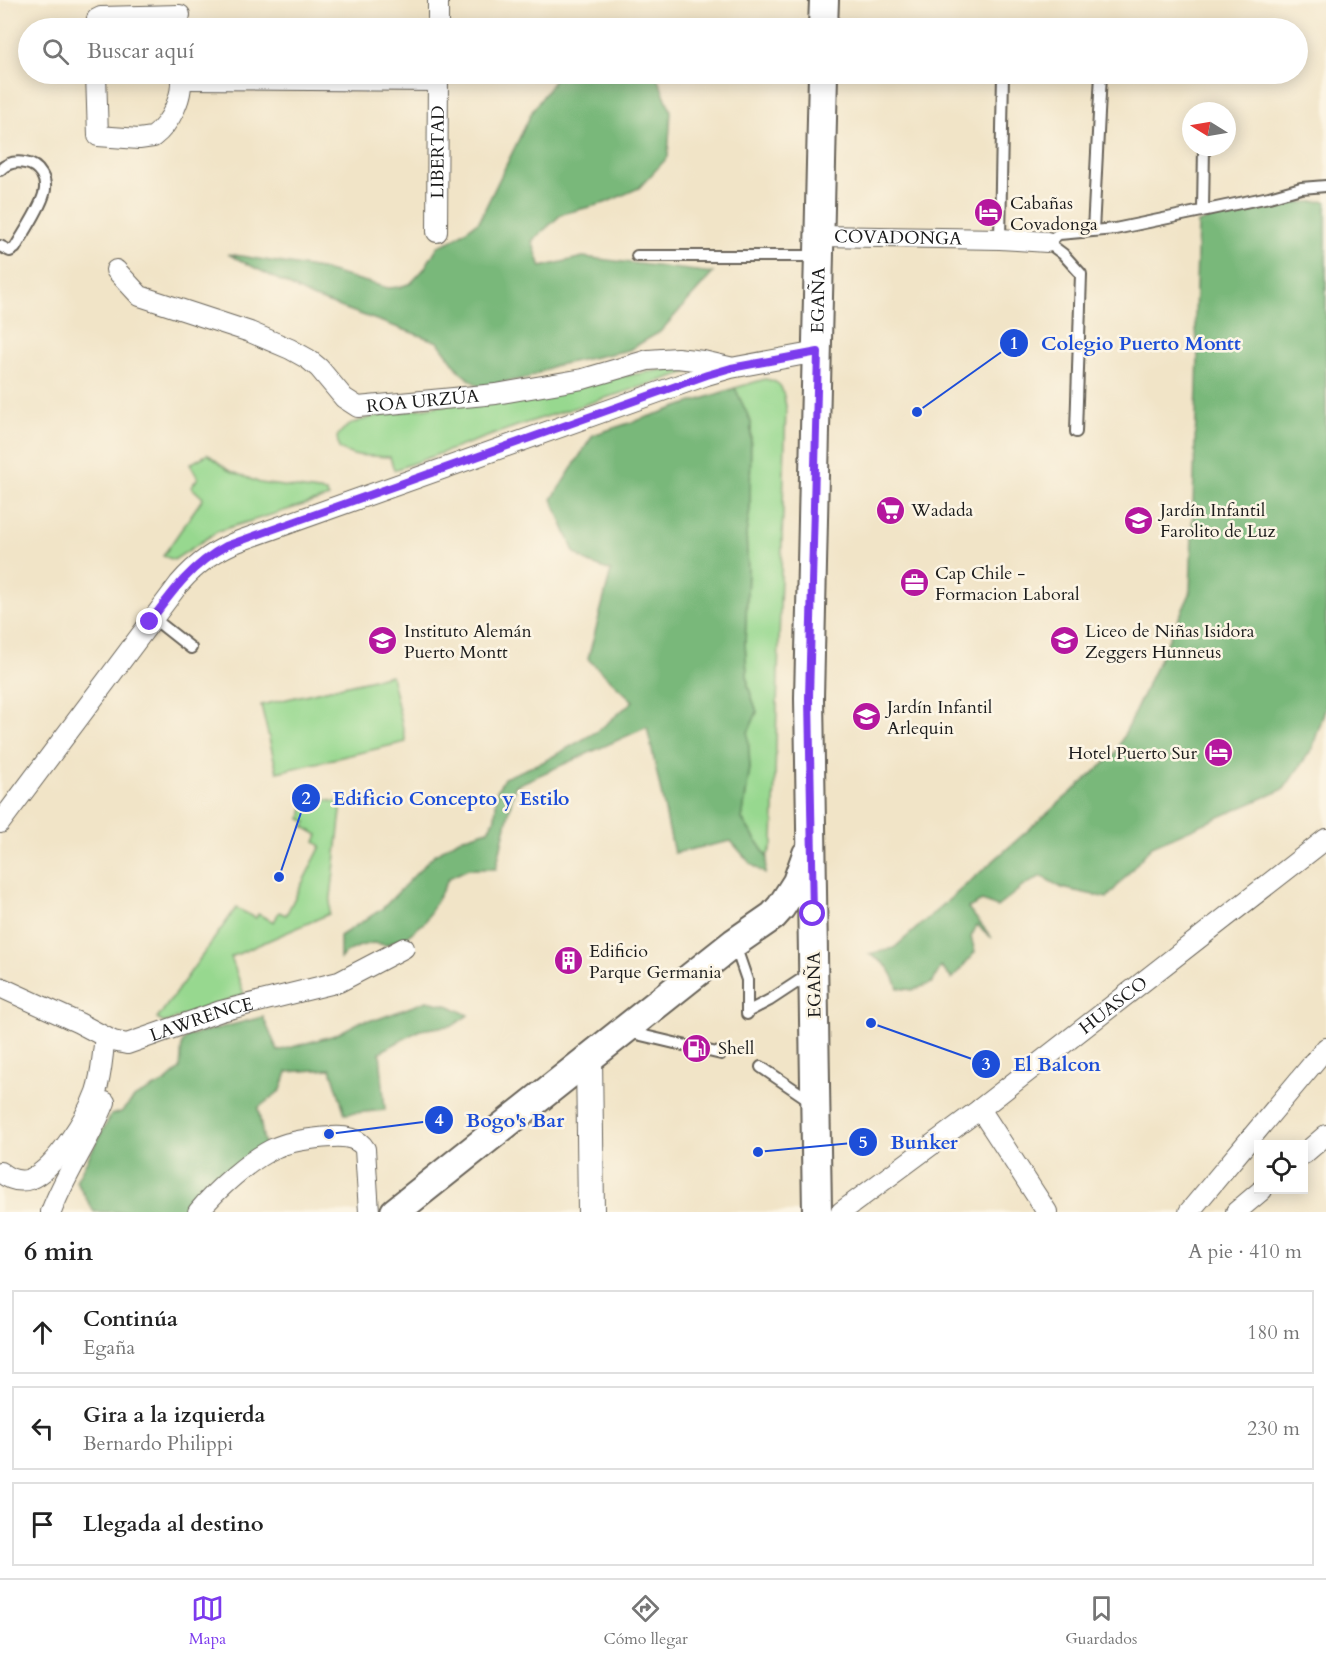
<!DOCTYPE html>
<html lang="es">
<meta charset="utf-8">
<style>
:root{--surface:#fff;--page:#f6f6f6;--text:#222;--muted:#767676;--line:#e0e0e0;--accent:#7c3aed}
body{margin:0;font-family:Cardo,serif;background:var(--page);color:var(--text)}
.controls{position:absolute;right:18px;bottom:18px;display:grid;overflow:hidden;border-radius:0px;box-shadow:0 3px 15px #0003}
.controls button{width:54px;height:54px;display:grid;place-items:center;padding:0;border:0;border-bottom:2px solid var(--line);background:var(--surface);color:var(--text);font:30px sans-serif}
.compass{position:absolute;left:1182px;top:102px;width:54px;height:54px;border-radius:50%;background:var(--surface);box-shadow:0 3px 15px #0003;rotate:281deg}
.stop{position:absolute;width:18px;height:18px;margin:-14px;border:4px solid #7c3aed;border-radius:50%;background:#fff}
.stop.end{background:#7c3aed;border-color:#fff;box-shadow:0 2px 6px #0008}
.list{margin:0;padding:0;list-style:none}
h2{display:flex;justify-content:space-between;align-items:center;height:78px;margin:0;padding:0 24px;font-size:26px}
h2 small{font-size:20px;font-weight:400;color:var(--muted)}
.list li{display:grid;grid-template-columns:39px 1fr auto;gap:18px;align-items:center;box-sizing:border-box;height:84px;margin:0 12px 12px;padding:0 12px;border:2px solid var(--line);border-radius:0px}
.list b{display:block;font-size:22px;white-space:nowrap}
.list p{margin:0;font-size:20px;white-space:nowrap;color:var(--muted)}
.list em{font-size:20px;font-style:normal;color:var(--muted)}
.icon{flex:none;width:33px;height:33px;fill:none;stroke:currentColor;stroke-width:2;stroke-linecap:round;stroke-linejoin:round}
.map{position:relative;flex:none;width:1326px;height:1212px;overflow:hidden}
.search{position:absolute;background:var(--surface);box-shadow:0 3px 15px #0003;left:18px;right:18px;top:18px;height:66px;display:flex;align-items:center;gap:15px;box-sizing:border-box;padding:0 21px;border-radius:33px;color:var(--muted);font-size:22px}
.sheet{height:366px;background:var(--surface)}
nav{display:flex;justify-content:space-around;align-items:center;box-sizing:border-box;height:84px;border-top:2px solid var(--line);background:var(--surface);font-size:16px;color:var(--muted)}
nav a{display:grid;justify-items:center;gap:3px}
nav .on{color:var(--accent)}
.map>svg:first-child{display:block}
.green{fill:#97d88f;stroke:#5a7a56;stroke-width:1.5}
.forest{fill:#79b87a;stroke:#4a6a4b;stroke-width:1.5}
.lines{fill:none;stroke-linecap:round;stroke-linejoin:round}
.service-casing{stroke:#676258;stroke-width:14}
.minor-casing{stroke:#676258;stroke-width:22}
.tertiary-casing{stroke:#676258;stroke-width:28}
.secondary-casing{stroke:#676258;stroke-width:32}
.service{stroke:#fff;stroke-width:10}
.minor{stroke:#fff;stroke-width:20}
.tertiary{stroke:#fff;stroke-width:26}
.secondary{stroke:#fff;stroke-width:28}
.route{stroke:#7c3aed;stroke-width:8}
.labels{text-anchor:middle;stroke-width:5;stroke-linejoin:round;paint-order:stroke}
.street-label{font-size:18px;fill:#1c1c1c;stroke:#fcf5e5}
.poi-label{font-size:18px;fill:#1c1c1c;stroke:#fcf5e5;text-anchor:start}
.leader{fill:none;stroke:#1d4ed8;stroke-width:2}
.callout-dot{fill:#1d4ed8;stroke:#fcf5e5;stroke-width:2}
.mark-label{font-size:18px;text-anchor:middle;font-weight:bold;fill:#fff}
.callout-label{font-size:20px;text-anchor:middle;font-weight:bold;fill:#1d4ed8;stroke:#fcf5e5;stroke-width:5;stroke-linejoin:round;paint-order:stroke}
</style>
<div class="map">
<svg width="1326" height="1212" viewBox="0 0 1326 1212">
<rect width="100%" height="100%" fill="#fcf5e5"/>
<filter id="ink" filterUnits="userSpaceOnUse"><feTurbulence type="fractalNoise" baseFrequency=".0167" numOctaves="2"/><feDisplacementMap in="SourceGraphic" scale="12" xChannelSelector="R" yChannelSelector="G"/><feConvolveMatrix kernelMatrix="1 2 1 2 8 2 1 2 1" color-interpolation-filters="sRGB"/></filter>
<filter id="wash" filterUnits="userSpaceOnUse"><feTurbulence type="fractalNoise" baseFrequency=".008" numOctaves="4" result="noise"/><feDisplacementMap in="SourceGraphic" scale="24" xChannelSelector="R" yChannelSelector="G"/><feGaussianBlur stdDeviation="1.35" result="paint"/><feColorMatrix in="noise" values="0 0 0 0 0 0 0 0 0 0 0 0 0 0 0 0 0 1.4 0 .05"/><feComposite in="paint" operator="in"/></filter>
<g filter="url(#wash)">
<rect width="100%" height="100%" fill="#f1e4c7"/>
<!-- green -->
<path class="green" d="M680 367 691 371 520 425 394 470 390 457 353 455 339 449 337 437C344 424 362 420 376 416Z
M765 379C784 382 782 389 786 406L773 843 767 857 742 819 750 768 747 733 757 712 748 686 745 644 748 571 746 534 750 509 751 423 735 388Z
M208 454 228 470 260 483 326 492 329 497 218 531 174 560 163 556 203 498 191 487 198 478 190 464Z
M391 675 406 742 277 772 261 705Z
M305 796 342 803 329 914 231 957 244 994 164 1023 157 1019 236 908 256 918 258 914 274 922 279 912 286 915 321 846 315 842 318 835 304 827 307 822 301 819Z"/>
<!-- forest -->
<path class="forest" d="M556 74H656L671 111 668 157 639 188 605 203 562 214 532 241 541 267 583 257 713 273 660 332 629 350 553 366 528 378 504 382 481 388 461 373 438 342 312 297 228 254 320 269 388 288 400 287 411 283 424 269 438 246 451 241 479 221 533 110 552 84Z
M1326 201V707L1312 749 1284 789 1152 846 1107 898 1062 888 1041 876 1022 887 997 907 982 901 968 908 992 938 977 925 971 937 975 952 952 979 941 967 932 983 913 990 898 988C891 968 887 964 869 954L894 948 1115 754 1190 594 1198 355 1195 317 1198 223 1248 206Z
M735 388 751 422 750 509 746 534 748 571 745 644 748 686 757 712 748 733 750 768 742 819 767 857 765 874 750 863 731 841 674 853 647 727 515 786 496 869H468L449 878 425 922 405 938 386 945 373 943 360 946 345 953 340 959V936L382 909 434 855 459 839 488 830 495 818 497 791 504 778 543 762 598 731 633 701 588 659 611 571 589 563 574 552 552 499 593 435Z
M427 1001 450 1006 468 1015 454 1025 420 1030 380 1052 385 1110 345 1114 331 1069 287 1072 281 1090 258 1108 265 1148 198 1212H94L76 1181 111 1115 121 1112 135 1097 165 1082 180 1069 182 1043 188 1036 263 1017 278 1051 335 1035 362 1021 378 1019Z"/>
</g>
<g filter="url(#ink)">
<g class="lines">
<defs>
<path id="service" d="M0 170C7 163 15 161 25 163 40 165 48 181 44 194 40 209 23 234 15 248L10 251 0 246
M1203 210 1204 147
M1093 231 1101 74
M1000 239 1003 74
M637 256H817
M1076 432 1081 274 1063 254 1047 242 1059 234 1115 229 1269 197 1301 188 1326 186
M153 618 191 648
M735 945 747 980V1014
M747 1012 770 1000 811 973
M628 1032 721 1054
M761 1067 811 1101"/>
<g id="minor">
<path d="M95 28 97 19 101 17 180 15"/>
<path d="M438 28V0"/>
<path d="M96 74 98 136 139 139 153 137C170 124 185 95 180 74"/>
<path d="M181 77 185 79 438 81"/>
<path id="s1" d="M437 232 438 74"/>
<path id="s2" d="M820 236 1000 239 1047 242"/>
<path id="s3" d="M116 270 140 296 250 332 290 349 308 359 319 368 344 398 358 407 496 394 583 379 648 360 677 358 703 361 729 367"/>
<path d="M0 823 179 584C197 563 216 549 242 540L707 375 731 368 817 352"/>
<path id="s4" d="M0 987 79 1023 113 1041 127 1044 221 1011 339 982 404 948"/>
<path d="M980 1109 1047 1212"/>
<path d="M1304 1154 1326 1135"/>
<path d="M0 1172C9 1179 19 1183 30 1179 55 1169 87 1117 96 1092 102 1074 102 1056 105 1038"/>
<path d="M51 1212C65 1174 90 1140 105 1102"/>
<path d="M198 1212C217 1189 250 1159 277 1147 294 1140 314 1138 332 1137 344 1136 359 1138 365 1149L369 1212"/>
<path id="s5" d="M841 1212 980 1109 1326 839"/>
<path d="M1189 1212 1326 1048"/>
<path d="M1236 1212 1262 1190"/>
</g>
<path id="tertiary" d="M589 1058 591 1212"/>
<g id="secondary">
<path d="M823 28 824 0"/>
<path d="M395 1212 734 943 773 916 781 907 797 882 807 854"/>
<path id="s6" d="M817 1212 809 698 823 74"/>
</g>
</defs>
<!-- service casing -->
<use href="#service" class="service-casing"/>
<!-- minor casing -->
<use href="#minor" class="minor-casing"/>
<!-- tertiary casing -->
<use href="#tertiary" class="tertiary-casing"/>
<!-- secondary casing -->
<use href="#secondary" class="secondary-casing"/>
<!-- service -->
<use href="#service" class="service"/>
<!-- minor -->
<use href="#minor" class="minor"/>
<!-- tertiary -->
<use href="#tertiary" class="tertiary"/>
<!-- secondary -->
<use href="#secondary" class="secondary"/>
</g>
</g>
<g class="lines" filter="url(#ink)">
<!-- route -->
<path class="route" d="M150 622C172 592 192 564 226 546L707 375 731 368 818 352 809 698 813 914"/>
</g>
<!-- icons -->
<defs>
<symbol id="hotel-disc" viewBox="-11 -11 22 22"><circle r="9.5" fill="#b5179e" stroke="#fcf5e5"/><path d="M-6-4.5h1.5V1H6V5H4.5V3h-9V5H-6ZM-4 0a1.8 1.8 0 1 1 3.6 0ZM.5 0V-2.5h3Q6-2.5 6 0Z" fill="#fff"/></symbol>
<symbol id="supermarket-disc" viewBox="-11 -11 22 22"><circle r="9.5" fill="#b5179e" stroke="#fcf5e5"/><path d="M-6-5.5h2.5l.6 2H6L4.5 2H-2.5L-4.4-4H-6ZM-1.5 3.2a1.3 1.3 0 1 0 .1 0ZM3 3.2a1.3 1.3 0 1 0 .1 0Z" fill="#fff"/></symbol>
<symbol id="school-disc" viewBox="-11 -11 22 22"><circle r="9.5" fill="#b5179e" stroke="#fcf5e5"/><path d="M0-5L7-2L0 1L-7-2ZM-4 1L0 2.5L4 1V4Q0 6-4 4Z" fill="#fff"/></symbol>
<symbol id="office-disc" viewBox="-11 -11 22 22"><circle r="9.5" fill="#b5179e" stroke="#fcf5e5"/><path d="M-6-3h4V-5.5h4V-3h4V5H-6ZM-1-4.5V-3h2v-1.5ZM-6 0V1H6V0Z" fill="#fff"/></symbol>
<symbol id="building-disc" viewBox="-11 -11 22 22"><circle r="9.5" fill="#b5179e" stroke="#fcf5e5"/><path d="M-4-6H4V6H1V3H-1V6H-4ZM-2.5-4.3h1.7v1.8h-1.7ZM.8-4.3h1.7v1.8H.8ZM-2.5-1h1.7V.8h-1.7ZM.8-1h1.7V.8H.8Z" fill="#fff"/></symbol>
<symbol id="fuel-disc" viewBox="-11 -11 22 22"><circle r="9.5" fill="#b5179e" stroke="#fcf5e5"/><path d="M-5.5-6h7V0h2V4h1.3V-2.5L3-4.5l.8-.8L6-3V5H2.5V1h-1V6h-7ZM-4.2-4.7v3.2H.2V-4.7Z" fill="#fff"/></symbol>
</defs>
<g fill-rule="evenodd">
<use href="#hotel-disc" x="972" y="196" width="33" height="33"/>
<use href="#supermarket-disc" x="874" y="494" width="33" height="33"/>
<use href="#school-disc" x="1122" y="504" width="33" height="33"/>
<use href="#office-disc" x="898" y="566" width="33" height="33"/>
<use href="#school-disc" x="366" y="624" width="33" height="33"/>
<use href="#school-disc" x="1048" y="624" width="33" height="33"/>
<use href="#school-disc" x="850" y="700" width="33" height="33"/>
<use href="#hotel-disc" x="1202" y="736" width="33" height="33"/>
<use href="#building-disc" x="552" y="944" width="33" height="33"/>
<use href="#fuel-disc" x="680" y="1032" width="33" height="33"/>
</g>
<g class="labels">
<!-- street labels -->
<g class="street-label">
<text dy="6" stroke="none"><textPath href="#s1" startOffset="80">LIBERTAD</textPath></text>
<text dy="6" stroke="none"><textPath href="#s2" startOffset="78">COVADONGA</textPath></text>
<text dy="6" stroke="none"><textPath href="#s6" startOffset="912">EGAÑA</textPath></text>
<text dy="6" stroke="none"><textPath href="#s3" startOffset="350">ROA URZÚA</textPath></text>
<text transform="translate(814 985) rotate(-91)" y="6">EGAÑA</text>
<text dy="6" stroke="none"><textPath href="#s5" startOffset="342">HUASCO</textPath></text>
<text dy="6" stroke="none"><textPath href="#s4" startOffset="218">LAWRENCE</textPath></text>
</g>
<!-- poi labels -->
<g class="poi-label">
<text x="1010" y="209">Cabañas<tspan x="1010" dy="21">Covadonga</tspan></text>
<text x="911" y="516">Wadada</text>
<text x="1160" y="516">Jardín Infantil<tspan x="1160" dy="21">Farolito de Luz</tspan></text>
<text x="935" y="579">Cap Chile -<tspan x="935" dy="21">Formacion Laboral</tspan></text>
<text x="404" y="637">Instituto Alemán<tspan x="404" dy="21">Puerto Montt</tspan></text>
<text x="1085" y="637">Liceo de Niñas Isidora<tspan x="1085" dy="21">Zeggers Hunneus</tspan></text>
<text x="887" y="713">Jardín Infantil<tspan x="887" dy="21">Arlequin</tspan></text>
<text x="1197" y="759" text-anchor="end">Hotel Puerto Sur</text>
<text x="589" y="957">Edificio<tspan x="589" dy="21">Parque Germania</tspan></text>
<text x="718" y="1054">Shell</text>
</g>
</g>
<!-- callouts -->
<path class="leader" d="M917 412L1014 343M279 877L306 798M871 1023L986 1064M329 1134L439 1120M758 1152L863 1142"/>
<g class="callout-dot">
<circle cx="917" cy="412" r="6"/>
<circle cx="279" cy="877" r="6"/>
<circle cx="871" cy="1023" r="6"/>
<circle cx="329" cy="1134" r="6"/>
<circle cx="758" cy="1152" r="6"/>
<circle cx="1014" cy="343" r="15"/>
<circle cx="306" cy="798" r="15"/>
<circle cx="986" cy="1064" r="15"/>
<circle cx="439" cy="1120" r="15"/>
<circle cx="863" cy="1142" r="15"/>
</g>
<g class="mark-label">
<text x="1014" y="349">1</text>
<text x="306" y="804">2</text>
<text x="986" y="1070">3</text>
<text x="439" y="1126">4</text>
<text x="863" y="1148">5</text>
</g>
<g class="callout-label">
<text x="1141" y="350">Colegio Puerto Montt</text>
<text x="451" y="805">Edificio Concepto y Estilo</text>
<text x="1057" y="1071">El Balcon</text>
<text x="515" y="1127">Bogo's Bar</text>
<text x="924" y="1149">Bunker</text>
</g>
</svg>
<div class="controls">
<button><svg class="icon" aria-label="locate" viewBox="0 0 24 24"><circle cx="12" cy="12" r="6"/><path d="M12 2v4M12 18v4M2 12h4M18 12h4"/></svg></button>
</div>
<svg class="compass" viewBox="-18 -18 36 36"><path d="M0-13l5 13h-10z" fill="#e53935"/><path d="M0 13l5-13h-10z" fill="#767676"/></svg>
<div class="stop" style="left:813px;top:914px"></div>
<div class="stop end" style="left:150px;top:622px"></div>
<div class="search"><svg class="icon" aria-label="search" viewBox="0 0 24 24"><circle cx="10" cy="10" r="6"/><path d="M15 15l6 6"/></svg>Buscar aquí</div>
</div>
<section class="sheet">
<h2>6 min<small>A pie · 410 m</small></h2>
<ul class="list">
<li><svg class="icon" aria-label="ahead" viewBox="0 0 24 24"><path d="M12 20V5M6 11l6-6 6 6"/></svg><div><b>Continúa</b><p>Egaña</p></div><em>180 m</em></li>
<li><svg class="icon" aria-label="left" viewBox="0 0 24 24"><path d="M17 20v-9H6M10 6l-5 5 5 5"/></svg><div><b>Gira a la izquierda</b><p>Bernardo Philippi</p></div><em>230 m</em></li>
<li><svg class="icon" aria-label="arrive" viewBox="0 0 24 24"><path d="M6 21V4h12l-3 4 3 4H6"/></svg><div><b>Llegada al destino</b></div></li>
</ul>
</section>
<nav>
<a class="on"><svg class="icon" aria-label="map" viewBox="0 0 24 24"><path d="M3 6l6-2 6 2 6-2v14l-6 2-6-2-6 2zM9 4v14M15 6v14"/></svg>Mapa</a>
<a><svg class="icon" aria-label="directions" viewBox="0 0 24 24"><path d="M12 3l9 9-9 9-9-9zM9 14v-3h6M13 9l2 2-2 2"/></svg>Cómo llegar</a>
<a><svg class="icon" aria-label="saved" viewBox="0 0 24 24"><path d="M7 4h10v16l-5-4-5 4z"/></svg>Guardados</a>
</nav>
